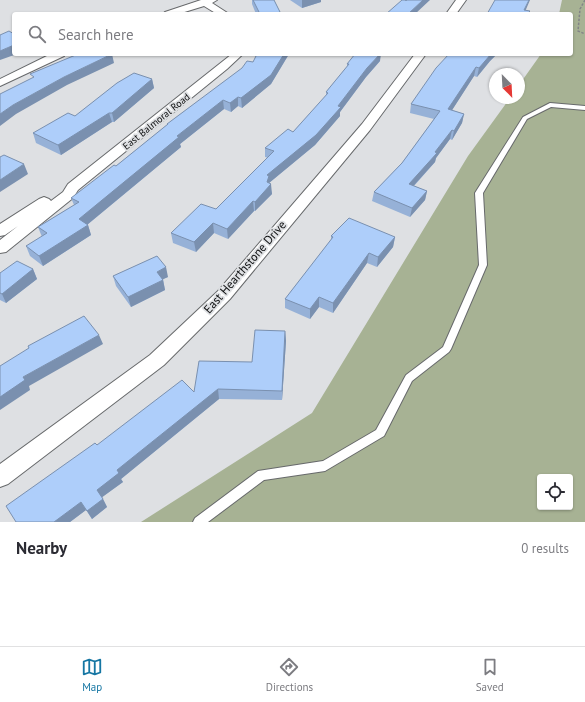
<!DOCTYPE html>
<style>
:root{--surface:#fff;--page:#f7f7f7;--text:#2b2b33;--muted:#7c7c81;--line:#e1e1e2;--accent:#1576a3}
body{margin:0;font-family:"PT Sans",sans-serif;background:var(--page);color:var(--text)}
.controls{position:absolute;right:12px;bottom:12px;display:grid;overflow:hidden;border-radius:4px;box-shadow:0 1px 3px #0004}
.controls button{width:36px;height:36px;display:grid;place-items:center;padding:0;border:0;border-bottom:1px solid var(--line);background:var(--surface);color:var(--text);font:20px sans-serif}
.compass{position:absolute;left:489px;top:68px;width:36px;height:36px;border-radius:50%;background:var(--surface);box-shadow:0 1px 3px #0004;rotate:156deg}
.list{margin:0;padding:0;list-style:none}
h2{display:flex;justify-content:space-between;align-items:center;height:52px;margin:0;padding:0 16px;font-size:17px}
h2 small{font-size:13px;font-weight:400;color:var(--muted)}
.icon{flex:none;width:22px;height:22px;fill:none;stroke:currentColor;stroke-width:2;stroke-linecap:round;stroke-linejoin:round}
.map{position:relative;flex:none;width:585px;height:522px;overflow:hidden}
.search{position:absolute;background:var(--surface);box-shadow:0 1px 3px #0004;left:12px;right:12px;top:12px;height:44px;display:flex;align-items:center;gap:10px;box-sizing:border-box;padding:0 14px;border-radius:4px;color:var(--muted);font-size:15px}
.sheet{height:124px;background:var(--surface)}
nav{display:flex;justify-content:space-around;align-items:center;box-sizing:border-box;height:56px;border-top:1px solid var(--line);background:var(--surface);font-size:11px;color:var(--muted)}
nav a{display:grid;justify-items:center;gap:2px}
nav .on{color:var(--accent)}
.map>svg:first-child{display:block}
.green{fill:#a7b294;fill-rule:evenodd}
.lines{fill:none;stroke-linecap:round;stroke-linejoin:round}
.lane-casing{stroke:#67696b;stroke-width:2}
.street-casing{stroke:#67696b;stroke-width:2}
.path{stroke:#838487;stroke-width:1.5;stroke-dasharray:2.5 1.5;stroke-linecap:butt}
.lane{fill:#fff;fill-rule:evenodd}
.street{fill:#fff;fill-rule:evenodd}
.wall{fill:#96b1d7}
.shaded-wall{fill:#7a90af}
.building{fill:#aecefa;stroke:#7a90af}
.labels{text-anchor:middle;stroke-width:3.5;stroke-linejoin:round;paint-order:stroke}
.far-street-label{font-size:10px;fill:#0d0e0f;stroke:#dee0e3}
.street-label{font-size:12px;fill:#0d0e0f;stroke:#dee0e3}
</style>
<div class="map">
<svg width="585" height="522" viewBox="0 0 585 522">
<rect width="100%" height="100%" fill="#dee0e3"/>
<!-- green -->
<path class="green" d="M562 0H585V522H141L312 413 468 156 510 98H519V85L541 54H571V14H559ZM540 477H570V507H540Z"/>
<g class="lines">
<defs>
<path id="lane" d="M550 103 585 106V110L551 107 527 119 483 193 487 265 451 349 449 352 412 381 384 436 325 471 264 480 208 522H193L195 518 258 471 323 461 376 430 406 375 443 347 479 265 475 193 523 117Z"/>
<path id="street" d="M201 0H217L212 3 229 14H217L204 6 178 14H163L165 12Z
M456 0H466L456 14H446Z
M51 54H65L64 56 0 86V79Z
M232 54H243L227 69 78 190 73 198 6 252 0 253V240L18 226 5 235 0 236V224L39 199 44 197 49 199 51 201 63 192 68 184Z
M415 54H426L370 130 230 299 164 365 8 484 0 487V464L150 355 218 291 362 124Z"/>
</defs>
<!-- lane casing -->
<use href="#lane" class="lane-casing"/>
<!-- street casing -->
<use href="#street" class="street-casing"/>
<!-- path -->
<path class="path" d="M585 0 580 9 578 31 585 34"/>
<!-- lane -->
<use href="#lane" class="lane"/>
<!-- street -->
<use href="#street" class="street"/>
</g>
<!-- wall -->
<path class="wall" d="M252 0H274L281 14H256L252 4Z
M290 0H321V2L302 8Z
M257 54H289L271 84 242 108 238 106 231 112 224 109 180 144 181 147 87 225H88L91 235 43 266 30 256 26 246 42 237 38 227 74 205 71 198 116 166 167 125V124L253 62Z
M449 54H497L490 61 477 77 474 76 452 110 464 114 462 123 452 140 450 139 436 158 435 162 414 186 427 191 425 200 410 217 372 201 374 192 402 163 434 119 410 113 411 104Z
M380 61 366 77 340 112V116L315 145 269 183 272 194 255 211H254L228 239 214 233 196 252 173 243 171 233 216 209 268 158 265 157V148L293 132 326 96V92L347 67V64Z
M152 79 154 88 114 122H112L61 155 36 143 33 133 75 116Z
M331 236 395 237 393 247 377 267 367 263 333 313 319 307 310 319 285 308V299L331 240Z
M33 269 37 279 6 303 0 300V273Z
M113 276 168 277 163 279 165 290 131 307 116 286Z
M285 331 286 341 282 400 219 399 121 479 123 482 102 497 107 507 92 519 86 510 70 522H16L97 445 194 392 252 362Z"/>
<!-- shaded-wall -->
<path class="shaded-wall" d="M302 0H321V2L302 8Z
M423 0H430L415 14H408Z
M529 0H530L524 14V10Z
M14 45V54H17L0 60V51Z
M112 54 114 63 67 85 16 114 0 126V114L13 105 64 77Z
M284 54H289L271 84 242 108 241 98Z
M380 54H381L380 61 366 77 340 112V116L315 145 269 183 271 184 272 194 255 211V202L267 175 338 106 367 68Z
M491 54H497L490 61 477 77 479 68Z
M476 67 474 76 447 118 448 109Z
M152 79 154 88 114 122 112 113Z
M238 97V106L231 112 230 103Z
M223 100 224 109 180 144 181 147 82 229 79 219 177 136Z
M109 113 112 122 61 155 58 145Z
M464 114 462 123 452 140 454 131Z
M452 130 450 139 436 158 435 162 407 193 409 184 435 152Z
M24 164 28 174 0 192V180Z
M427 191 425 200 410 217 412 208Z
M253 201 254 211 228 239 227 229Z
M213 223 214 233 196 252 194 242Z
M88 225 91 235 43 266 39 256Z
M395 237 393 247 377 267 378 257Z
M369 253 367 263 333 313V303Z
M166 267 168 277 159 281 157 272Z
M33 269 37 279 6 303 2 294Z
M163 280 165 290 131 307 128 297Z
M319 297V307L310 319V309Z
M285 331 286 341 282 400V391Z
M99 335 103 344 29 386 30 390 0 410V397L23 377Z
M218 389 219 399 121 479 123 482 101 498 97 490 117 470Z
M103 499 107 507 92 519 87 511Z
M81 502 86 510 70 522H54Z"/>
<!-- building -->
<path class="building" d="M253 0H274L281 14H260Z
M402 0H406V1V0H423L408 14H386Z
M495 0H529L524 10 530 11 527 14H487Z
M9 31 14 34V45L0 51V35Z
M78 54H112L64 77 13 105 0 114V94L34 77 30 74Z
M257 54H284L271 75 241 98 238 97 230 103 223 100 177 136 179 137 79 219 88 225 39 256 26 246 47 233 38 227 79 202 71 198 114 165 116 166 168 124H167L242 68 247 61 253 62Z
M355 54H380L367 68 338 106 341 107 316 135 267 175 269 176 267 182 271 184 255 202 253 201 227 229 213 223 194 242 171 233 201 204 216 209 274 151 265 148 288 129 293 132 328 93 326 92 349 64H347Z
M449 54H491L479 68 476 67 448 109 464 114 454 131 452 130 435 152 437 153 409 184 427 191 412 208 374 192 402 163 440 111 411 104 436 68Z
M134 73 152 79 112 113H109L58 145 33 133 68 113 75 116 117 83Z
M4 155 24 164 0 180V157Z
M349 218 395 237 378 257 369 253 333 303 319 297 310 309 285 299 333 237 331 236Z
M157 256 166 267 157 272 163 280 128 297 113 276Z
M17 261 33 269 2 294 0 293V273Z
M84 316 99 335 23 377 25 380 0 397V366L29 348 28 346Z
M255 330 285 331 282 391 218 389 117 470 119 473 97 490 103 499 87 511 81 502 54 522H16L6 506 95 443 97 445 182 380 194 392 199 361 252 362Z"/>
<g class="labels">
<!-- far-street labels -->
<g class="far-street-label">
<text transform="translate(156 121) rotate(-39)" y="4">East Balmoral Road</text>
</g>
<!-- street labels -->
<g class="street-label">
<text transform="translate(245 267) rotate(-49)" y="4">East Hearthstone Drive</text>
</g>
</g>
</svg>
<div class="controls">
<button><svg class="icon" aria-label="locate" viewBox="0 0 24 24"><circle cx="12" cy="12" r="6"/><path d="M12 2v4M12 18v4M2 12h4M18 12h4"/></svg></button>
</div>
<svg class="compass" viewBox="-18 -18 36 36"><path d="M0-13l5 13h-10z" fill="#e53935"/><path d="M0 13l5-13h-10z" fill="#7c7c81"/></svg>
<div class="search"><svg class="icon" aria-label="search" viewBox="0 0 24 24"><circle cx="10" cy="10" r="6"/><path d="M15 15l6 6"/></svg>Search here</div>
</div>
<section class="sheet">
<h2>Nearby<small>0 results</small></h2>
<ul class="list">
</ul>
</section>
<nav>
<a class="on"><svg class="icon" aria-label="map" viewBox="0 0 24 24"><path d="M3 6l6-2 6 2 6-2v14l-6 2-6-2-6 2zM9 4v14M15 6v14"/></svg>Map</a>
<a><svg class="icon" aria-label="directions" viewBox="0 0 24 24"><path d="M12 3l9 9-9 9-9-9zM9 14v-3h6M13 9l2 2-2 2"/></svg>Directions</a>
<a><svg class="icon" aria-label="saved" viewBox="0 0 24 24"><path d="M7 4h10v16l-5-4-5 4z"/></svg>Saved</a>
</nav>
